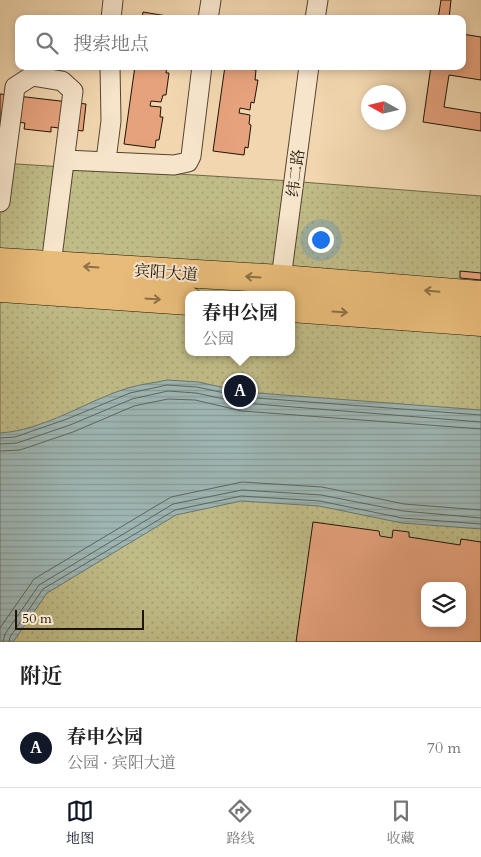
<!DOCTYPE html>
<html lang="zh">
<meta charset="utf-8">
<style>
:root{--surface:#fff;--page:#f2f2f2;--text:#222;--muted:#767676;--line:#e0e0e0;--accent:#111827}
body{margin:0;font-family:Cardo,"Noto Serif SC",serif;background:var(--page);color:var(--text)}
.controls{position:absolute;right:15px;bottom:15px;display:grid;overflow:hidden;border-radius:10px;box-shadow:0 2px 8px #0003}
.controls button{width:45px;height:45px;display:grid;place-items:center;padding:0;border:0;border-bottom:1px solid var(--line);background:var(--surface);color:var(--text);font:25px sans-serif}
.compass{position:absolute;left:361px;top:85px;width:45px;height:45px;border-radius:50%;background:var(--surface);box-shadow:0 2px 8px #0003;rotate:278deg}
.scale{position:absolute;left:15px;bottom:12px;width:129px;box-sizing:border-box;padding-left:5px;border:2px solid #1e1407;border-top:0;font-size:14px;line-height:18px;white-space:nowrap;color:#1e1407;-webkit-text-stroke:4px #f6e4cb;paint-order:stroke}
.you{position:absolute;left:320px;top:239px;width:18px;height:18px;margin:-12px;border:4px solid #fff;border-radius:50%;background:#1a73e8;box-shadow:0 0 0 8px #1a73e833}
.badge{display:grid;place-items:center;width:32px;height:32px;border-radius:50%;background:var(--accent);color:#fff;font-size:16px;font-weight:700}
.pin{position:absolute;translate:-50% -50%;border:2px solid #fff;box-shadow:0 1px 5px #0006}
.popup{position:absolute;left:185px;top:291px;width:110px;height:65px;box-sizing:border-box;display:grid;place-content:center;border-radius:10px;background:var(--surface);filter:drop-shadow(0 1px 4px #0005);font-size:16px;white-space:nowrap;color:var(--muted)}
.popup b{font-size:19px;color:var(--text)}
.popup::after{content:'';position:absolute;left:50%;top:100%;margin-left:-10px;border:10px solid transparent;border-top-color:var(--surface)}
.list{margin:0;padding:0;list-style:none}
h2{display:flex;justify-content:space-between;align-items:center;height:65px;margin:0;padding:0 20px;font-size:21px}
h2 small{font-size:16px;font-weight:400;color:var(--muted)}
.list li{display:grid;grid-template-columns:32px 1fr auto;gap:15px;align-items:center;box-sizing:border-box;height:80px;padding:0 20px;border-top:1px solid var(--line)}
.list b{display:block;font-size:19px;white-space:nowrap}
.list p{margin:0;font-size:16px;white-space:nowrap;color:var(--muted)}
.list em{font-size:16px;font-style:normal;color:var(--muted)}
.icon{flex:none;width:28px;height:28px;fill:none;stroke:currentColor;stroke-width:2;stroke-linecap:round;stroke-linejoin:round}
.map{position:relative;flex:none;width:481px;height:642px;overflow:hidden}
.search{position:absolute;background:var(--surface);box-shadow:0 2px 8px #0003;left:15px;right:15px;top:15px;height:55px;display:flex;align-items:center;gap:12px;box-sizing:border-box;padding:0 18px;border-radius:10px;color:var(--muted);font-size:19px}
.sheet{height:145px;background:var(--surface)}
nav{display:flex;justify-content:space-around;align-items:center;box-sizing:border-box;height:70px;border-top:1px solid var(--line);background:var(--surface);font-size:14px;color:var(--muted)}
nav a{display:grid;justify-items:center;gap:2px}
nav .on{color:var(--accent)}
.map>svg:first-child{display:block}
.grass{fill:url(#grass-dots);stroke:#6f6847;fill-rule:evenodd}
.water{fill:url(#water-rules);stroke:#6b766f}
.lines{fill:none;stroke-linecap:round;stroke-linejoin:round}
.shore{stroke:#5e665e;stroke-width:1}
.building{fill:#e6a27c;stroke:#1e1407;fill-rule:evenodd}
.minor-casing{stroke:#534431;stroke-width:21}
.highway-casing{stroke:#1e1407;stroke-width:29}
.minor{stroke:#f6e4cb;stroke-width:19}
.highway{stroke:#e8bb78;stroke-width:28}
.oneway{stroke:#8d7045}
.labels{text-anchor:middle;stroke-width:4;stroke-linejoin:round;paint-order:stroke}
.street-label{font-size:16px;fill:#1e1407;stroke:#f6e4cb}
</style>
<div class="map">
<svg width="481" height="642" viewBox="0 0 481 642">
<defs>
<pattern id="grass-dots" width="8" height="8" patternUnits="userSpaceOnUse" patternTransform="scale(1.25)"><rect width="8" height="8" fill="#c0bc87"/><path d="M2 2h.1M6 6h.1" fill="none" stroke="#a5a173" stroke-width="1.8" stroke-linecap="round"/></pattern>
<pattern id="water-rules" width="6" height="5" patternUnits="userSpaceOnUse" patternTransform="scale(1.25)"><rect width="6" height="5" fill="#9eb7b5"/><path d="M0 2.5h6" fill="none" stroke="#889c9a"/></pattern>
</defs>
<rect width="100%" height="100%" fill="#f1d6af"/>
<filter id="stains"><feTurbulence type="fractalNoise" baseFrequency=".004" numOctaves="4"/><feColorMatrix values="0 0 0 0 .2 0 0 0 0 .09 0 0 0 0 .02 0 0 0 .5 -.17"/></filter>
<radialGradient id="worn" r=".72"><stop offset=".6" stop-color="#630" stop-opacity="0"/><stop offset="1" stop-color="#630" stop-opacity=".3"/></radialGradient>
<!-- grass -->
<path class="grass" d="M0 163 276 180 481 196V642H0ZM189 295H291V352H189ZM425 586H462V623H425Z"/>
<!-- water -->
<path class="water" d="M167 380 198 382 244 392 481 410V529L402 523 319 506 241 501 176 515 47 593 13 642H0V433C45 430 86 401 128 388 141 384 154 383 167 380Z"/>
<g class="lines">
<!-- shore -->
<path class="shore" d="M0 438 15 437 67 419 130 393 167 385 197 387 243 397 481 415
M0 444 17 443 70 425 132 399 168 391 196 393 243 403 481 422
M0 451 20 450 73 432 134 406 168 399 195 400 242 411 481 429
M0 628 34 579 171 497 242 482 322 487 404 504 481 510
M3 642 5 634 39 585 173 504 242 490 321 495 403 511 481 518
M9 642 10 637 43 589 175 510 241 496 320 501 402 518 481 524"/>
</g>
<!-- building -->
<path class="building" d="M441 0H451L449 19H438Z
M143 12 173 17V19H142Z
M462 34 481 37V80L449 75 444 107 481 113V131L423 122 431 66H462Z
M135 66H167L166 73H169L166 95H163L161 102 151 101 150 106 161 107 160 117H163L159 140H156L155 148 124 144Z
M225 66H244V68L256 70 255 80H258L254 103 251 102 250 110 240 108 239 113 250 115 249 124 251 125 248 148 245 147 244 155 213 151Z
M0 94 86 104 83 131 51 127V132L24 129 25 123 0 120Z
M460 271 481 273V280L460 278Z
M313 522 379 531 380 536 392 538 393 530 409 532V537L460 545 461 539 481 542V642H296ZM425 586H462V623H425Z"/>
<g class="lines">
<defs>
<path id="minor" d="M111 19 113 0
M208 19 211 0
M315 19 318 0
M65 160 174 165 188 162 191 156 202 66
M106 160 111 121 110 66
M0 202 15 87 32 76 62 81 73 91 51 265
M281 279 309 66"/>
<path id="highway" d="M0 262 281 279 481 295
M0 288 189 301
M291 308 481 322"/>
</defs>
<!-- minor casing -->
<use href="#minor" class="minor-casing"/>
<!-- highway casing -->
<use href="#highway" class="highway-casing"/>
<!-- minor -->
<use href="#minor" class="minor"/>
<!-- highway -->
<use href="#highway" class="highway"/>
</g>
<!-- one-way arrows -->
<defs><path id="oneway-shaft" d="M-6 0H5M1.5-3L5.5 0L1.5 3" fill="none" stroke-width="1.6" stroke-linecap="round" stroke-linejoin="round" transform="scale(1.25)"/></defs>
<g class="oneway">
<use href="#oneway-shaft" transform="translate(91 267) rotate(-176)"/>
<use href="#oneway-shaft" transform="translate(253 277) rotate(-176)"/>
<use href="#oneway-shaft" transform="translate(432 291) rotate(-175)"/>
<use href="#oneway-shaft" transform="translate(153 299) rotate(4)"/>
<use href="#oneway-shaft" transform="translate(340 312) rotate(4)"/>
</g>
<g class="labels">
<!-- street labels -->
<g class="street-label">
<text transform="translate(295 173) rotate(-83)" y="6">纬二路</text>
<text transform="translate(166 272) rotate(4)" y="6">宾阳大道</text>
</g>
</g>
<rect width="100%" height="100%" filter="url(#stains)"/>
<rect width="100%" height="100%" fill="url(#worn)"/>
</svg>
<div class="controls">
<button><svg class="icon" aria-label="layers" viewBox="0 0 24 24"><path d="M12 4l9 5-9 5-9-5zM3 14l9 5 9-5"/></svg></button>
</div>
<svg class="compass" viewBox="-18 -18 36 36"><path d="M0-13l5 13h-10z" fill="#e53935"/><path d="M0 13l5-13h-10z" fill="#767676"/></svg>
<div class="scale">50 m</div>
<div class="you"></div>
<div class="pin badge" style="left:240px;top:391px">A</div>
<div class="popup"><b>春申公园</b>公园</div>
<div class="search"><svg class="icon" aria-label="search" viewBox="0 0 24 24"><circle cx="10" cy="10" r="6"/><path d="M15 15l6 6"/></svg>搜索地点</div>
</div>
<section class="sheet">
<h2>附近<small></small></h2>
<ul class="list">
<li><span class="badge">A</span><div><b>春申公园</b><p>公园 · 宾阳大道</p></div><em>70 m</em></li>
</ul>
</section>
<nav>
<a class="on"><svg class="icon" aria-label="map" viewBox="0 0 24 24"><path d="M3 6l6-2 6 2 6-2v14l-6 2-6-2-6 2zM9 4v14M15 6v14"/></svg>地图</a>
<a><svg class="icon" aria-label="directions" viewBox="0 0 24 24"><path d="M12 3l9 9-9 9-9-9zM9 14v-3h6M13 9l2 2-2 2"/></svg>路线</a>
<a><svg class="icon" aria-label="saved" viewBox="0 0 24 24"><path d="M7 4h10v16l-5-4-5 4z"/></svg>收藏</a>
</nav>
